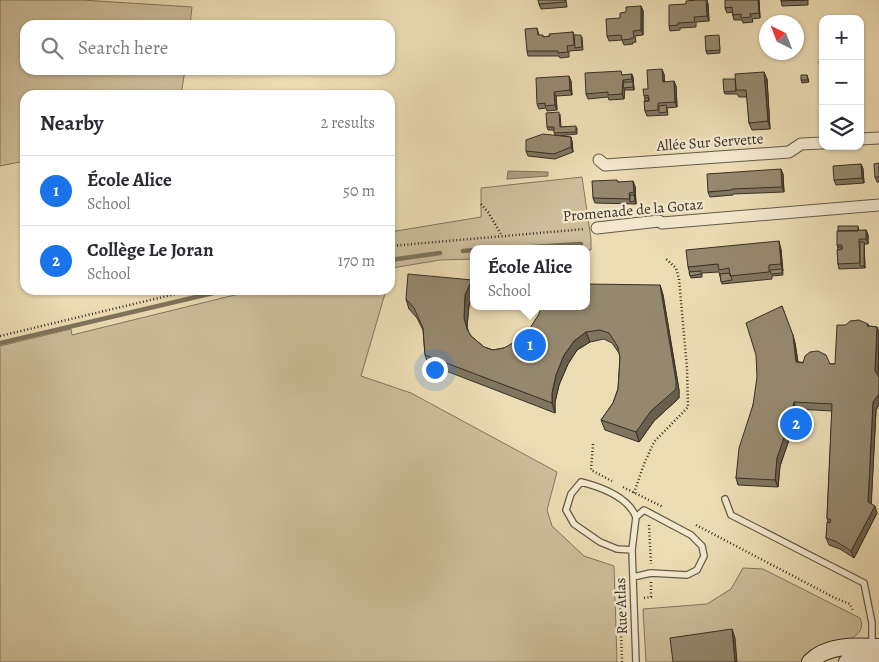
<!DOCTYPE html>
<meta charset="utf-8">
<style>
:root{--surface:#fff;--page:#f7f7f7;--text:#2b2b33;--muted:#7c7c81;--line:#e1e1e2;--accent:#1a73e8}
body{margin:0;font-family:Alegreya,serif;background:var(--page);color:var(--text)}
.controls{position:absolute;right:15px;top:15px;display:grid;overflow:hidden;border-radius:10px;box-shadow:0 1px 4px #0004}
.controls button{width:45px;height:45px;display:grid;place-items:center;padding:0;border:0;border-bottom:1px solid var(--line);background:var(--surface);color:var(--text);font:25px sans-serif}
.compass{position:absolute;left:759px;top:15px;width:45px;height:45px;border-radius:50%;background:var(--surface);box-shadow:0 1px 4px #0004;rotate:318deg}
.you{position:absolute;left:434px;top:369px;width:18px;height:18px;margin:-12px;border:4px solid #fff;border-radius:50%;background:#1a73e8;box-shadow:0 0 0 8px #1a73e833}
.badge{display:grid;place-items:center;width:32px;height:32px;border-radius:50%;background:var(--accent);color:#fff;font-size:16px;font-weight:700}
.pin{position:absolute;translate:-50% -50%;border:2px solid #fff;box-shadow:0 1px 5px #0006}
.popup{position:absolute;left:470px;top:245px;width:120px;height:65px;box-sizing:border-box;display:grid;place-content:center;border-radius:10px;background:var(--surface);filter:drop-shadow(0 1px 4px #0005);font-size:16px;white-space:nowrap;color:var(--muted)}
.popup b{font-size:19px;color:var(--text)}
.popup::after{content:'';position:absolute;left:50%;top:100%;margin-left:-10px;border:10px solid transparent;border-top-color:var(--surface)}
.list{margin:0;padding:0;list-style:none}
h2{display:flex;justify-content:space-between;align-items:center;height:65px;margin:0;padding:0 20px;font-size:21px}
h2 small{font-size:16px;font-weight:400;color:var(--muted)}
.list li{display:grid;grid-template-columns:32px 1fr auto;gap:15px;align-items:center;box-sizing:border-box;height:70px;padding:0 20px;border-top:1px solid var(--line)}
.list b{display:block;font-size:19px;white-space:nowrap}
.list p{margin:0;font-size:16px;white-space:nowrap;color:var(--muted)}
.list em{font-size:16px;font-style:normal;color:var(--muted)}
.icon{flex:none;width:28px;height:28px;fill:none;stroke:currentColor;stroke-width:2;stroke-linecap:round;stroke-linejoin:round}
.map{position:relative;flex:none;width:879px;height:662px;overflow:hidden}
.search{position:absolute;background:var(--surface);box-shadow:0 1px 4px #0004;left:20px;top:20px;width:375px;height:55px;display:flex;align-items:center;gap:12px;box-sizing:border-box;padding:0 18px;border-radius:15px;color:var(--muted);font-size:19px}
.panel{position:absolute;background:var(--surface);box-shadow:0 1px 4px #0004;left:20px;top:90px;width:375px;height:205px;border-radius:15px}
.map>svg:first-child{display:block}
.green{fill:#cdbe9b;stroke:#827660}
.water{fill:#aea182;stroke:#7e735c}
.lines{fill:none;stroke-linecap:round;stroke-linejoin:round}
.stream{stroke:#7e735c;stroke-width:4.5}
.service-casing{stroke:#645a48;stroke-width:8}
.minor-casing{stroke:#645a48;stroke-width:13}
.secondary-casing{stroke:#372e24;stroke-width:18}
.path{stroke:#372e24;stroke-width:2.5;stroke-dasharray:1 2.5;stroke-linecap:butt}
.service{stroke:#f3e8ce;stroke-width:5.5}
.minor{stroke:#f3e8ce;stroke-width:11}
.secondary{stroke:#f3e8ce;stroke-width:16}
.wall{fill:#80755f;stroke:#372e24}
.shaded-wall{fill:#685f4d;stroke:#372e24}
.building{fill:#95886e;stroke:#372e24}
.labels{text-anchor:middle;stroke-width:4.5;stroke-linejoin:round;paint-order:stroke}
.street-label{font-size:15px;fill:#372e24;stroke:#f3e8ce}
</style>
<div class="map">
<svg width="879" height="662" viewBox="0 0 879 662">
<rect width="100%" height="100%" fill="#ecdcb3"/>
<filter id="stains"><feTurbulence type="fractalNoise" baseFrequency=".004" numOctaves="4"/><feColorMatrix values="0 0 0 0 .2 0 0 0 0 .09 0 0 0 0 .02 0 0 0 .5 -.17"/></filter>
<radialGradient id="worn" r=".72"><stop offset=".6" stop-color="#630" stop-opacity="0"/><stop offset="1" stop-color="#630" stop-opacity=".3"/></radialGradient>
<!-- green -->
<path class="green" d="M0 0H82L192 7 190 25H25V70H185L181 95H25V161L0 166Z
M582 177 591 239V250L474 249V259L440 260 392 268 390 276V232L481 217V188Z
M255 290H386L361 376 411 393 557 472 547 510 552 526 584 556 614 566 617 662H0V346L71 329 72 335Z
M743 568 763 569 860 618C864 628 860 633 851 639L802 662H646L643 609 707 604 731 589Z"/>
<!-- water -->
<path class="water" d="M508 171 548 172V176L507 179Z"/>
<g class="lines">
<!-- stream -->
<path class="stream" d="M499 249 581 244
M463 251 474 250
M390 260 440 253
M0 343 226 290"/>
<defs>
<path id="service" d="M725 499 731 515 864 583 872 623V646
M632 550 617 549 600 542 574 524 566 510 571 494 581 482C601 487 628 497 636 517
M633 577 651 573 687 575 697 570 704 556 702 546 691 535 644 510 636 517 632 550 636 662"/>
<path id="minor" d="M860 139 879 138
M599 160 605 165 789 152 801 144 823 143
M597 228 659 221 662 223 879 205"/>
<path id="secondary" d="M810 662C827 644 856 646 879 647
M847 662 858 660 879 661"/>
</defs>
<!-- service casing -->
<use href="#service" class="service-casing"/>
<!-- minor casing -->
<use href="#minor" class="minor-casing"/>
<!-- secondary casing -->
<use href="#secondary" class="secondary-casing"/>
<!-- path -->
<path class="path" d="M481 204 488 212 502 236
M390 246 585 229
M0 336 192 290
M593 444 591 470 612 481
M623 487 663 507
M634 493 644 464 654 442 688 407 687 368 679 279 676 268 665 258
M649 525 651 564
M696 525 835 598 850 604 853 611
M644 598 651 597V582
M622 662 620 601 624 600"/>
<!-- service -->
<use href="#service" class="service"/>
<!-- minor -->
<use href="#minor" class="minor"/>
<!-- secondary -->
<use href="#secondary" class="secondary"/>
</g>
<!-- wall -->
<path class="wall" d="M566 0 567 7 541 9 539 4Z
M759 0 760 18 752 19 753 22 743 23 742 20H734L732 12 727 13 725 8Z
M781 0H808V5L782 6Z
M708 4 709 21 696 22V27L680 28V30L670 31 669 26Z
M641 6 643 11V35L635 36 636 42 632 43 633 44 624 45 622 40 609 41 607 36 626 12Z
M537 28 539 35 544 37 573 32 574 35 582 37 583 50 569 51V57L560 58 559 56H528L527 51Z
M719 38 720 53 707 54 706 51Z
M664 74V82L676 86 677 107 667 108 668 115 647 116 645 111V98L644 96 648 89Z
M623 75 633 77 634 90H624V99L609 100 608 97 588 99 586 94Z
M807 75 809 82 802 83 801 80Z
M767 79 770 129 752 130 749 123 747 97H739L737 94H725L724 92Z
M571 81 572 95 556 96 557 110 547 111 546 108 539 109 537 104Z
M560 114 561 127 577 128V134L558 136 571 137 572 142 573 152 555 159 528 156 526 151 555 135 554 130H548L547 127Z
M879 163V182H877L875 177Z
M861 164 863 169 864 183 836 185 834 180Z
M783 174 784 192 733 194V195L710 197 708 192Z
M617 180 618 182 635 186 636 204 595 203 593 198Z
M858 226 859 231 866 230 868 235V244H864L865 268 839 269 838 264V248L837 245Z
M781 249 783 275 772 276V279L722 284 719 272 702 273V277L691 278 688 267Z
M474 283V294L469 305 467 327 469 333 471 336 484 347 493 350 504 348 660 285 663 295 679 390V398L654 421 639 442 605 430 601 420 613 403 618 389 620 358 619 353 612 343 604 339 590 342 577 350 568 364 559 385 555 402V413L428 364 425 355 423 330 417 318 409 309 406 299Z
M782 306 795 343 798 362 835 364 846 325 868 324 869 326 877 327 879 332 878 376 879 377V405L876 410 871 504 877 513 854 558 840 549 829 545 826 538 828 522 827 518 832 411 796 409 791 434 780 466 778 487 738 485 736 478 753 405Z"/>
<!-- shaded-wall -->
<path class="shaded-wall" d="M707 0 708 4 709 21 707 16Z
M758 0H759L760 18 759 13Z
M641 6 643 11V35L641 30Z
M662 69 664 74 665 87 663 82Z
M764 72 767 79 770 129 768 121Z
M631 74H632L633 77 634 90Z
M569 76 571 81 572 95 570 90Z
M623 80 625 85 624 99 622 94Z
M674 81 676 86 677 107 675 102Z
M554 92 556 96 557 110 555 105Z
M571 137 572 142 573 152 571 147Z
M861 164 863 169 864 183 862 178Z
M781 169 783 174 784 192 782 187Z
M633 181 635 186 636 204 634 192Z
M866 230 868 235V244L866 239Z
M779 241 781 249 783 271 781 264Z
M864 242V244L865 268 864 266Z
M472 280 474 283V294L469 305 467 327 470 339 467 329 464 318 465 295Z
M660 285 663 295 679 390V398L654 421 639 442 636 432Z
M877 327 879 332 878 379 875 371Z
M586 332 590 342 577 350 568 364 559 385 555 402V413L552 403V393L556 375 564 355 574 341Z
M793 335 795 343 799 369 796 362Z
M879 394V405L876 410 871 510 868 502 873 402Z
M794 402 796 409 791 434 780 466 778 487 775 480 777 458Z
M875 506 877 513 854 558 851 551Z
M732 629 735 638 737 662H735Z"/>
<!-- building -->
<path class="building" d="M538 0H565V2L539 4Z
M697 0H706L707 16 694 17 695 22 678 23V25L669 26V5L686 4V1Z
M725 0H758L759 13 750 14 751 17 741 18V14L733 15 732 7 725 8Z
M781 0H806L781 1Z
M641 6V30L633 31 634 38H631V39L622 40 621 35 607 36 606 19 620 18V13L626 12V7Z
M537 28 538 35H543V37L550 36 549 34 573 32 574 45 567 46 568 52 558 53V51H527L525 29Z
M574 35H581L582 47 575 48Z
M719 35 720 50 706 51 705 36Z
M819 61H823V70H820Z
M662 69 663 82 674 81 675 102 658 103V110L645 111 644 101H649L648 95 644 96 643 89H648L647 70Z
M621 71 622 75 631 74 632 79 623 80 622 94 608 95V92L586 94 585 73Z
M764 72 768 121 749 123 746 90H736L735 74Z
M801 75H807L808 80H801Z
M569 76 570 90 554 92 555 105 545 106V103L537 104 536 78Z
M723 79H735L736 91 724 92Z
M624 82H633V87L623 88Z
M645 98H649V101H645Z
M666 105 667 112 659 113V106Z
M559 112 560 127 576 126V132L554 133V127H547L546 113Z
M543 134 571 137V147L554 154 526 151V140Z
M879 163V177H875L874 164Z
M861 164 862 178 834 180 833 166Z
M781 169 782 187 732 189 731 190 708 192 707 174Z
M617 180 618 182 633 181 634 192 629 193 630 199 593 198 592 181Z
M630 195H634L635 201 630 202Z
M838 226H858V231H838Z
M866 230V239H859L860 263 838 264 837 250 842 249V245H837V231Z
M779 241 781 264 769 265V272L730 276 729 268 719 270 718 264 688 267 686 250Z
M860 242H864V266H860Z
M838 247H842V249L838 250Z
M782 269V273L771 274 770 270Z
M701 271V274L690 276 689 272Z
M730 273 732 280 721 282 720 274Z
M408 274 472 280 465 295 464 318 467 329 471 336 484 347 493 350 504 348 525 336 539 314 540 306H586V284L660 285 676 381V389L651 411 636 432 601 420 613 403 618 389 620 358 618 347 609 333 600 330 586 332 574 341 564 355 556 375 552 393V403L425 355 423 328 414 308 406 299Z
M782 306 793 335 796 362 803 363 805 356 810 352 818 351 826 355 830 364H835L837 325H846L850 321 859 320 868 324 867 326 877 327 875 371 879 377V394L873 402 868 502 875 506 851 551 837 542 826 538 827 522 830 523 831 520 827 518 832 404 794 402 788 426 777 458 775 480 736 478 739 448 753 405 757 377 756 355 746 323Z
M732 629 735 662H673L670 638Z"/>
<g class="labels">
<!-- street labels -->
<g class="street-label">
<text transform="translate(710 142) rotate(-4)" y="5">Allée Sur Servette</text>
<text transform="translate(633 210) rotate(-5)" y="5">Promenade de la Gotaz</text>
<text transform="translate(621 606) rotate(-92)" y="5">Rue Atlas</text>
</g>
</g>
<rect width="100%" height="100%" filter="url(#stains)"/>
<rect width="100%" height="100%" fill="url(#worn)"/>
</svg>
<div class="controls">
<button>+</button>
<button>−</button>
<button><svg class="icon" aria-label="layers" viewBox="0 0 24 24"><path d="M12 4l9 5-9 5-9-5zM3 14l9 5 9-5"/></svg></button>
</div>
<svg class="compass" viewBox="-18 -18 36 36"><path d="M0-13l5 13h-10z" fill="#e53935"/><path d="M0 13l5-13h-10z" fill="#7c7c81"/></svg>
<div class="you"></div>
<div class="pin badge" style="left:530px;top:345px">1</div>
<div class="popup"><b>École Alice</b>School</div>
<div class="pin badge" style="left:796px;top:424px">2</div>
<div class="search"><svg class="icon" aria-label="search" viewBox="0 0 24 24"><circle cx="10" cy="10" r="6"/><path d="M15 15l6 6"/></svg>Search here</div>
<section class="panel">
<h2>Nearby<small>2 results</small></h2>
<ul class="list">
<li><span class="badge">1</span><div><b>École Alice</b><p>School</p></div><em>50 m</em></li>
<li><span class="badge">2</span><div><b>Collège Le Joran</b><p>School</p></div><em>170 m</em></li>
</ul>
</section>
</div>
